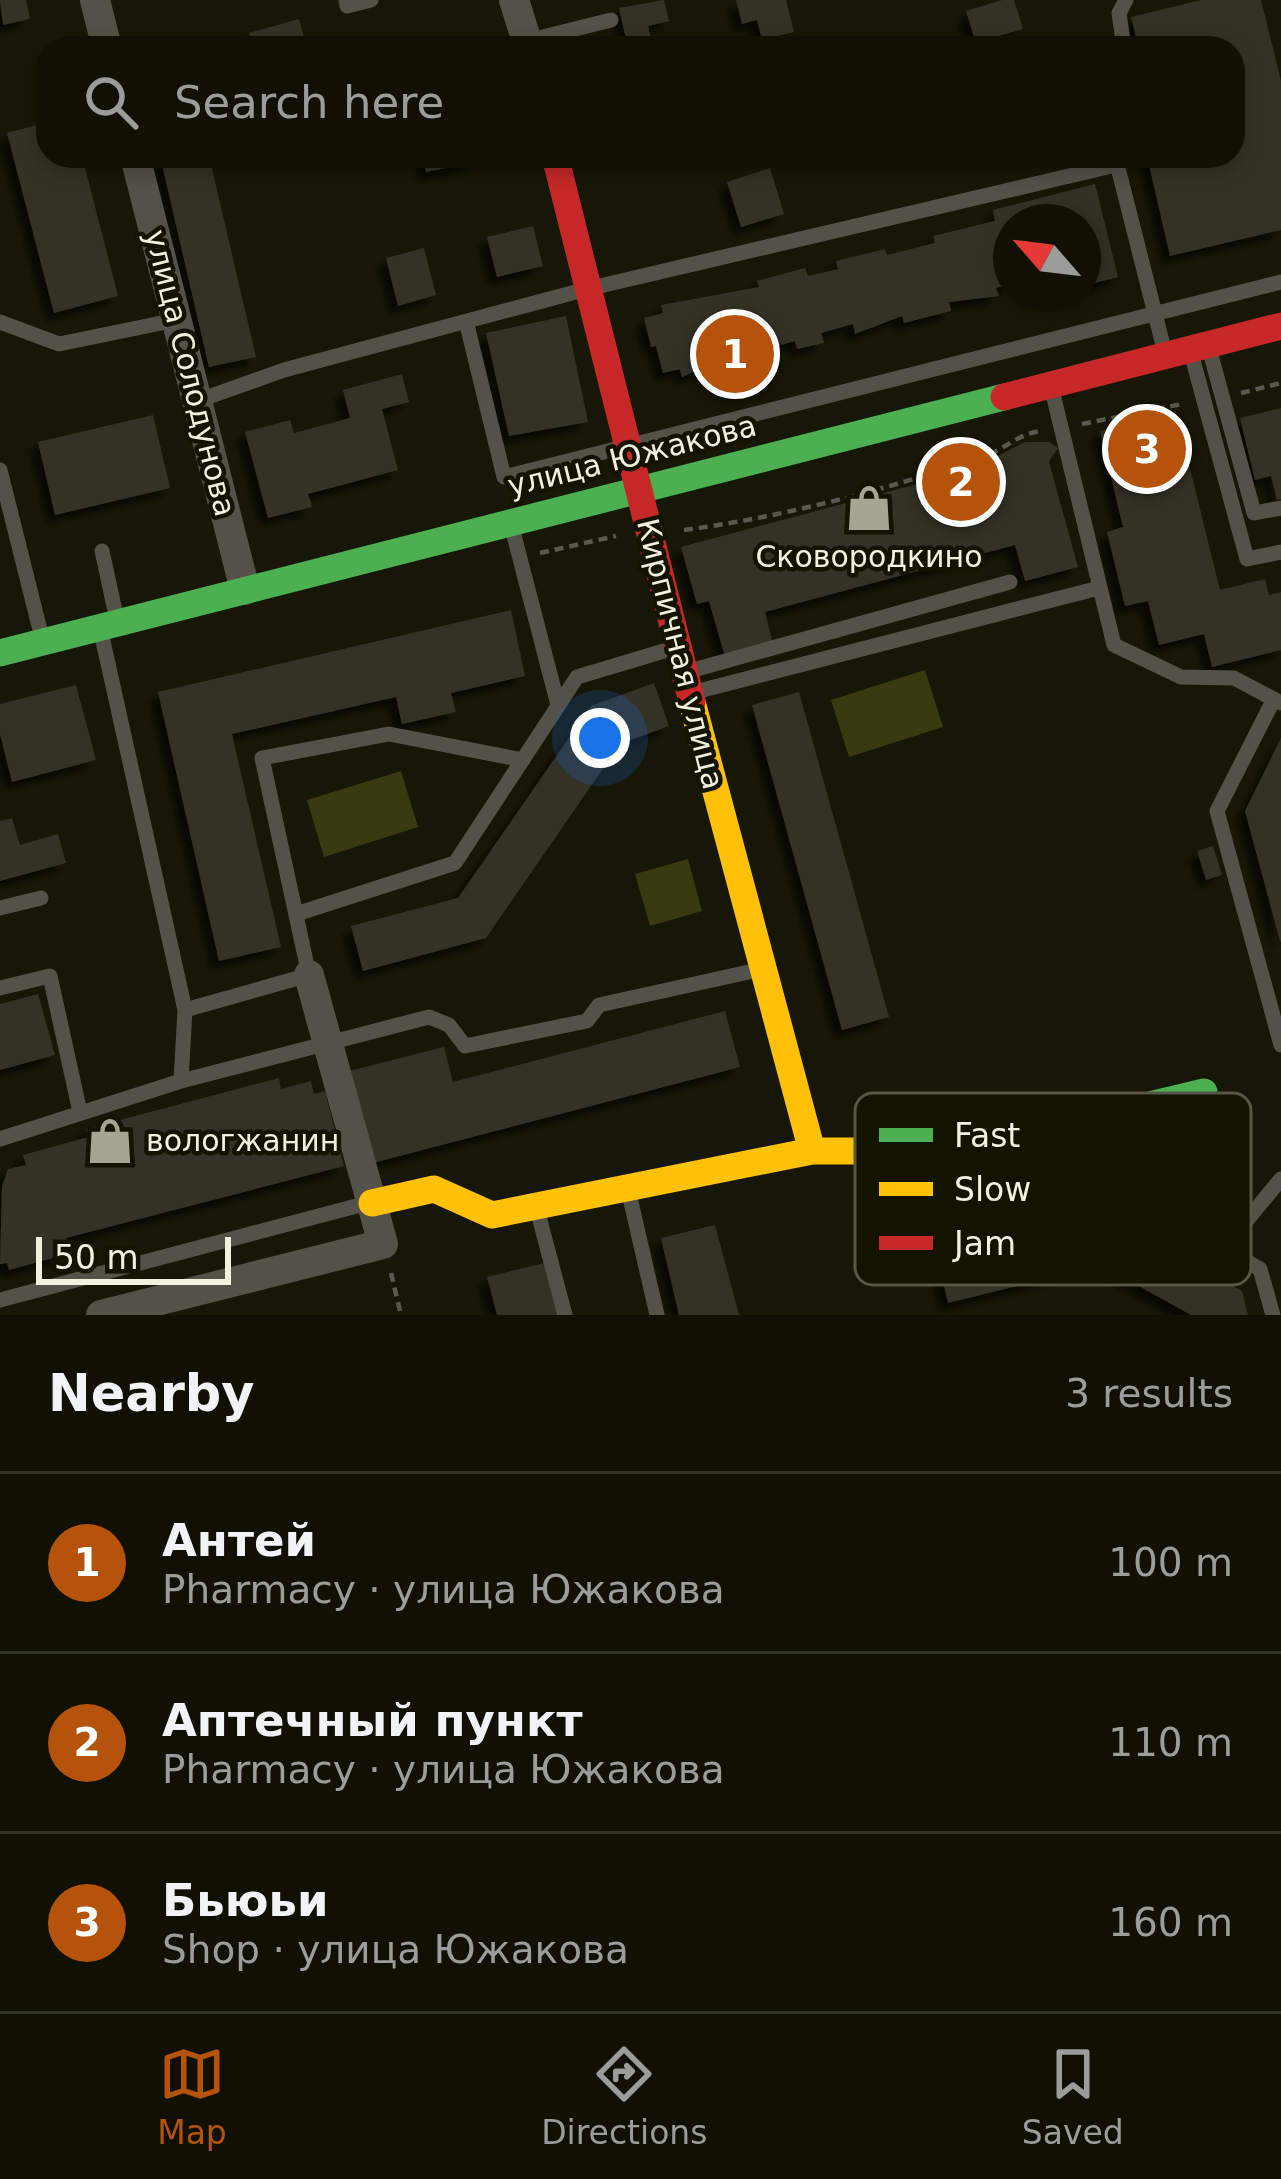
<!DOCTYPE html>
<meta charset="utf-8">
<style>
:root{--surface:#101104;--page:#1e1f13;--text:#f1f3f6;--muted:#9c9d9a;--line:#303126;--accent:#b45309}
body{margin:0;font-family:"DejaVu Sans",sans-serif;background:var(--page);color:var(--text)}
.compass{position:absolute;left:993px;top:204px;width:108px;height:108px;border-radius:50%;background:var(--surface);box-shadow:0 6px 18px #0003;rotate:298deg}
.scale{position:absolute;left:36px;bottom:30px;width:195px;box-sizing:border-box;padding-left:12px;border:6px solid #f0f2df;border-top:0;font-size:33px;line-height:42px;white-space:nowrap;color:#f0f2df;-webkit-text-stroke:9px #131300;paint-order:stroke}
.you{position:absolute;left:600px;top:738px;width:42px;height:42px;margin:-30px;border:9px solid #fff;border-radius:50%;background:#1a73e8;box-shadow:0 0 0 18px #1a73e833}
.badge{display:grid;place-items:center;width:78px;height:78px;border-radius:50%;background:var(--accent);color:#fff;font-size:39px;font-weight:700}
.pin{position:absolute;translate:-50% -50%;border:6px solid #fff;box-shadow:0 3px 12px #0006}
.list{margin:0;padding:0;list-style:none}
h2{display:flex;justify-content:space-between;align-items:center;height:156px;margin:0;padding:0 48px;font-size:51px}
h2 small{font-size:39px;font-weight:400;color:var(--muted)}
.list li{display:grid;grid-template-columns:78px 1fr auto;gap:36px;align-items:center;box-sizing:border-box;height:180px;padding:0 48px;border-top:3px solid var(--line)}
.list b{display:block;font-size:45px;white-space:nowrap}
.list p{margin:0;font-size:39px;white-space:nowrap;color:var(--muted)}
.list em{font-size:39px;font-style:normal;color:var(--muted)}
.icon{flex:none;width:66px;height:66px;fill:none;stroke:currentColor;stroke-width:2;stroke-linecap:round;stroke-linejoin:round}
.map{position:relative;flex:none;width:1281px;height:1315px;overflow:hidden}
.search{position:absolute;background:var(--surface);box-shadow:0 6px 18px #0003;left:36px;right:36px;top:36px;height:132px;display:flex;align-items:center;gap:30px;box-sizing:border-box;padding:0 42px;border-radius:36px;color:var(--muted);font-size:45px}
.sheet{height:696px;background:var(--surface)}
nav{display:flex;justify-content:space-around;align-items:center;box-sizing:border-box;height:168px;border-top:3px solid var(--line);background:var(--surface);font-size:33px;color:var(--muted)}
nav a{display:grid;justify-items:center;gap:6px}
nav .on{color:var(--accent)}
.map>svg:first-child{display:block}
.green{fill:#393a10}
.building{fill:#333325;filter:url(#shadow)}
.lines{fill:none;stroke-linecap:round;stroke-linejoin:round}
.path{stroke:#59594f;stroke-width:4.5;stroke-dasharray:9 6;stroke-linecap:butt}
.lane{stroke:#525248;stroke-width:15}
.street{stroke:#525248;stroke-width:30}
.fast{stroke:#4caf50;stroke-width:27}
.slow{stroke:#ffc107;stroke-width:27}
.jam{stroke:#c62828;stroke-width:27}
.labels{text-anchor:middle;stroke-width:9;stroke-linejoin:round;paint-order:stroke}
.street-label{font-size:30px;fill:#f0f2df;stroke:#131300}
.poi-label{font-size:30px;fill:#f0f2df;stroke:#131300}
.key{fill:#131300;stroke:#555643;stroke-width:3}
.key-label{font-size:33px;fill:#f0f2df}
</style>
<div class="map">
<svg width="1281" height="1315" viewBox="0 0 1281 1315">
<defs>
<filter id="shadow"><feDropShadow dx="-8" dy="8" stdDeviation="3" flood-color="#0009"/></filter>
</defs>
<rect width="100%" height="100%" fill="#161706"/>
<!-- green -->
<path class="green" d="M925 670 943 727 849 757 831 700Z
M401 771 418 827 324 857 307 800Z
M688 859 702 911 650 926 635 874Z"/>
<!-- building -->
<path class="building" d="M0 0H26L30 19 3 25Z
M664 0 669 21 648 26 652 43 628 48 619 8Z
M736 0H786L794 32 762 40 757 20 742 24Z
M1002 0H1014L1023 29 976 43 966 11Z
M1201 0H1261L1281 81V230L1170 256 1147 156H1233V48H1139L1131 17Z
M299 19 306 45 253 48 249 33Z
M48 122V156H82L118 296 54 313 7 133Z
M160 156H209L256 357 209 367Z
M423 156H494L495 158 426 172Z
M770 168 784 214 741 227 727 182Z
M1095 184 1118 277 1083 286V222H1011V284L996 288 999 296 949 302 951 311 904 323 902 316 855 334 853 324 821 333 824 343 797 349 795 341 774 347 776 355 730 366 728 358 682 377 680 369 663 373 656 346 651 347 644 318 663 313 661 305 759 287 757 281 805 268 808 276 838 269 836 261 885 249 887 255 935 243 933 236 995 221 993 210Z
M533 226 543 266 497 277 487 237Z
M424 248 436 295 398 306 386 258Z
M566 316 588 422 509 436 486 333Z
M402 374 409 402 382 409 398 470 308 494 312 507 268 518 245 432 290 420 294 433 350 418 343 390Z
M1281 408V499L1277 500 1271 476 1255 480 1240 418Z
M1176 412 1220 590 1265 579 1269 595 1281 592V650L1212 667 1204 634 1159 645 1148 601 1125 606 1107 532 1123 527 1100 431Z
M153 415 170 488 55 515 38 442Z
M1025 442H1049L1058 448 1049 462 1078 567 1025 581 1015 545 765 612 773 644 725 657 709 601 697 604 681 547 989 465 988 461Z
M511 610 525 676 451 693 456 712 402 724 396 697 232 734 281 947 219 961 158 692Z
M654 683 669 726 620 744 486 938 363 971 351 926 458 898 591 706Z
M76 685 96 760 12 782 0 734V704Z
M799 692 889 1017 842 1030 752 705Z
M1281 738V941H1280L1245 811Z
M12 818 20 845 58 834 66 863 0 881V821Z
M1213 846 1222 875 1206 880 1197 851Z
M38 994 55 1055 0 1070V1004Z
M725 1011 740 1067 373 1163 349 1071 444 1047 453 1082Z
M279 1078 281 1089 311 1081 314 1094 325 1091 344 1166 66 1238 68 1246 59 1249 60 1256 9 1270 7 1263 0 1264 2 1186 8 1169 26 1165 23 1155 88 1137 86 1129Z
M1107 1215 1242 1291 1248 1315H1191L1101 1265 948 1303 937 1256Z
M715 1225 739 1315H679L661 1238Z
M544 1263 558 1315H497L487 1277Z"/>
<g class="lines">
<!-- path -->
<path class="path" d="M1241 393 1281 383
M1082 424 1182 404
M684 530C784 517 887 489 983 457 1004 450 1017 434 1041 431
M540 553 616 536
M391 1273 401 1315"/>
<!-- lane -->
<path class="lane" d="M346 0 347 6 371 0
M527 41 611 20
M1124 48 1119 13 1126 0
M1115 156 1165 353
M0 322 59 344 176 320
M467 325 504 477 1281 282
M1209 348 1254 513 1281 508
M1191 353 1247 559 1281 552
M1051 386 1114 645 1181 677 1234 678 1281 703
M197 401 284 370 587 289 1116 165
M0 470 43 642
M511 524 558 705
M102 551 117 620
M101 632 185 1010
M686 672 1010 582
M695 692 1099 588
M1274 699 1217 811 1281 1045
M0 908 41 898
M296 914 455 863 577 677 674 648
M0 988 50 976 80 1112
M181 1081 185 1010 309 975 262 758 389 734 523 760
M0 1139 181 1081 429 1017 449 1025 465 1046 587 1021 599 1005 758 970
M877 1156 910 1225 1112 1185 1260 1269 1273 1315
M628 1189 657 1315
M537 1209 565 1315
M1223 1249 1281 1179
M0 1300 368 1203"/>
<!-- street -->
<path class="street" d="M95 0 107 48
M514 0 529 48
M135 156 245 590
M101 1315 383 1244 309 975"/>
<!-- fast -->
<path class="fast" d="M0 653 1004 397
M862 1151H958L1204 1092"/>
<!-- slow -->
<path class="slow" d="M692 702 812 1151
M372 1203 434 1189 492 1215 812 1151H862"/>
<!-- jam -->
<path class="jam" d="M555 156 692 702
M1004 397 1281 326"/>
</g>
<!-- icons -->
<defs>
<symbol id="shop-bare" viewBox="-9 -9 18 18"><path d="M-5-2.5h2.3a2.7 3.5 0 0 1 5.4 0H5L5.5 6h-11ZM-1.5-2.5h3a1.5 2.3 0 0 0-3 0Z" fill="#a4a593" stroke="#131300" stroke-width="2.5" paint-order="stroke"/></symbol>
</defs>
<g fill-rule="evenodd">
<use href="#shop-bare" x="836" y="475" width="66" height="66"/>
<use href="#shop-bare" x="77" y="1108" width="66" height="66"/>
</g>
<g class="labels">
<!-- street labels -->
<g class="street-label">
<text transform="translate(190 373) rotate(76)" y="10">улица Солодунова</text>
<text transform="translate(632 456) rotate(-14)" y="10">улица Южакова</text>
<text transform="translate(680 654) rotate(76)" y="10">Кирпичная улица</text>
</g>
<!-- poi labels -->
<g class="poi-label">
<text x="869" y="567">Сковородкино</text>
<text x="146" y="1151" text-anchor="start">вологжанин</text>
</g>
</g>
<!-- legend -->
<rect x="855" y="1093" width="396" height="192" rx="18" class="key"/>
<rect x="879" y="1128" width="54" height="14" fill="#4caf50"/>
<rect x="879" y="1182" width="54" height="14" fill="#ffc107"/>
<rect x="879" y="1236" width="54" height="14" fill="#c62828"/>
<g class="key-label">
<text x="954" y="1147">Fast</text>
<text x="954" y="1201">Slow</text>
<text x="954" y="1255">Jam</text>
</g>
</svg>
<svg class="compass" viewBox="-18 -18 36 36"><path d="M0-13l5 13h-10z" fill="#e53935"/><path d="M0 13l5-13h-10z" fill="#9c9d9a"/></svg>
<div class="scale">50 m</div>
<div class="you"></div>
<div class="pin badge" style="left:735px;top:354px">1</div>
<div class="pin badge" style="left:961px;top:482px">2</div>
<div class="pin badge" style="left:1147px;top:449px">3</div>
<div class="search"><svg class="icon" aria-label="search" viewBox="0 0 24 24"><circle cx="10" cy="10" r="6"/><path d="M15 15l6 6"/></svg>Search here</div>
</div>
<section class="sheet">
<h2>Nearby<small>3 results</small></h2>
<ul class="list">
<li><span class="badge">1</span><div><b>Антей</b><p>Pharmacy · улица Южакова</p></div><em>100 m</em></li>
<li><span class="badge">2</span><div><b>Аптечный пункт</b><p>Pharmacy · улица Южакова</p></div><em>110 m</em></li>
<li><span class="badge">3</span><div><b>Бьюьи</b><p>Shop · улица Южакова</p></div><em>160 m</em></li>
</ul>
</section>
<nav>
<a class="on"><svg class="icon" aria-label="map" viewBox="0 0 24 24"><path d="M3 6l6-2 6 2 6-2v14l-6 2-6-2-6 2zM9 4v14M15 6v14"/></svg>Map</a>
<a><svg class="icon" aria-label="directions" viewBox="0 0 24 24"><path d="M12 3l9 9-9 9-9-9zM9 14v-3h6M13 9l2 2-2 2"/></svg>Directions</a>
<a><svg class="icon" aria-label="saved" viewBox="0 0 24 24"><path d="M7 4h10v16l-5-4-5 4z"/></svg>Saved</a>
</nav>
